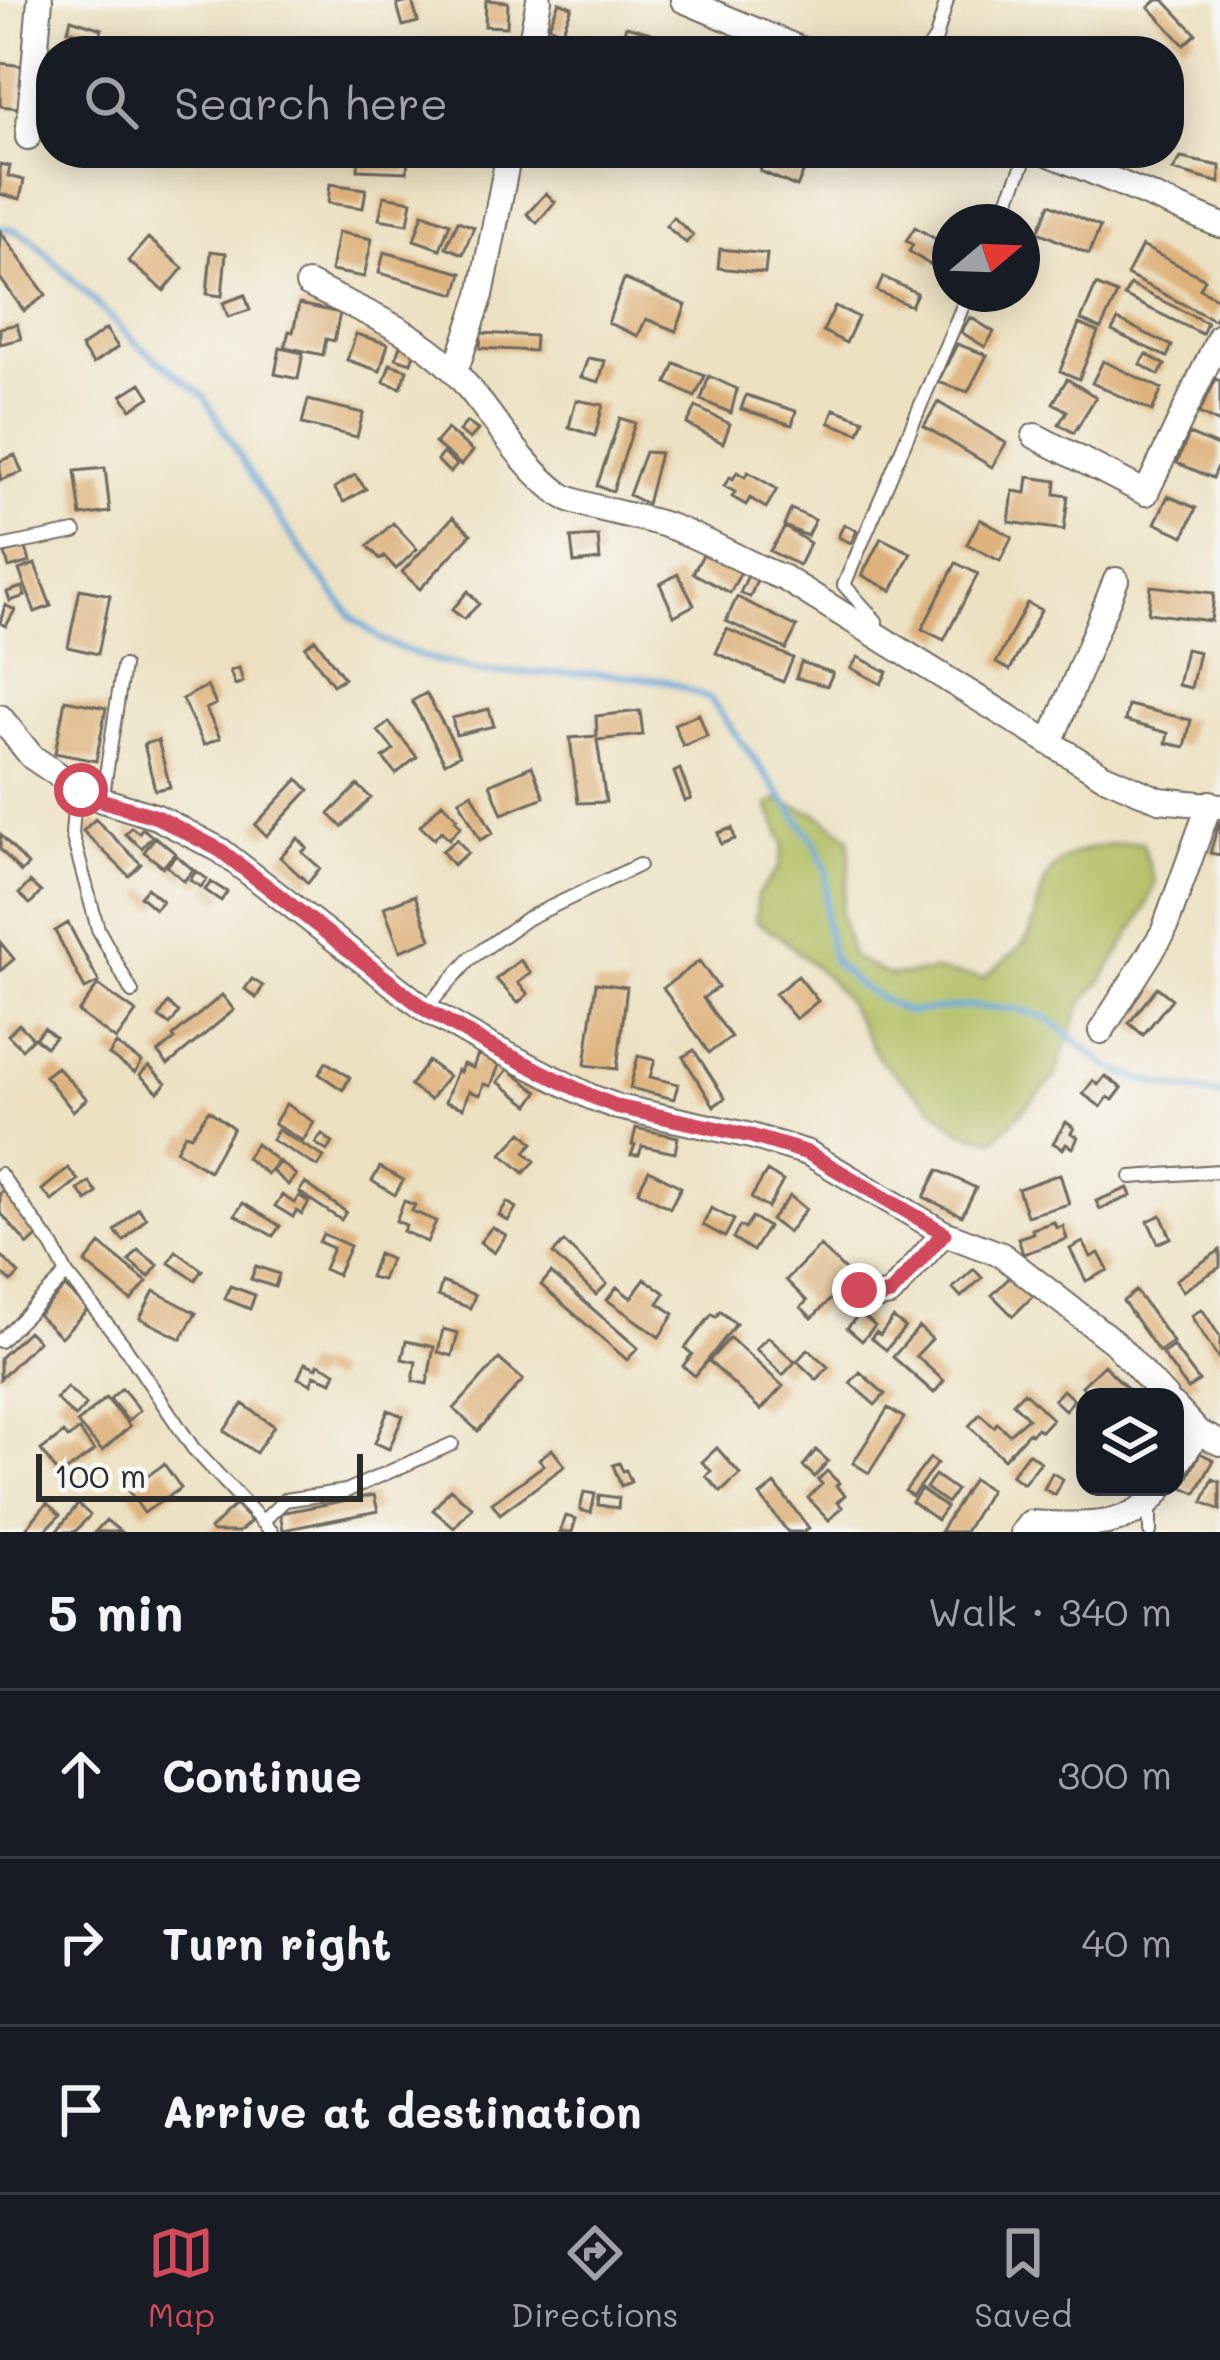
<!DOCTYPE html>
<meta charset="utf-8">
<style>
:root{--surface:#171b24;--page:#20242c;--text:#f1f3f6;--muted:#9ea1a6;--line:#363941;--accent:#d1495b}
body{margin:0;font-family:Mali,sans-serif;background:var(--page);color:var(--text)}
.controls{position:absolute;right:36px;bottom:36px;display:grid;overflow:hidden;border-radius:24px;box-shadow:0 6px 30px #0003}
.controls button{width:108px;height:108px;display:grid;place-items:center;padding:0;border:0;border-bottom:3px solid var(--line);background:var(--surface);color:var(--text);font:60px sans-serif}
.compass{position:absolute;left:932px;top:204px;width:108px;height:108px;border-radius:50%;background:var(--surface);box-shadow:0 6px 30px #0003;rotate:71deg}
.scale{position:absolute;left:36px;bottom:30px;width:327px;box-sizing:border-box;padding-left:12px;border:6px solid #2b2b2b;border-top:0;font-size:33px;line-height:42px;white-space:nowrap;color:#2b2b2b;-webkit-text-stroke:9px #f6f6f2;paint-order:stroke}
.stop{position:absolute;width:36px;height:36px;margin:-27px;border:9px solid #d1495b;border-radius:50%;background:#fff}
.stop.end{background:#d1495b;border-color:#fff;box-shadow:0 3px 12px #0008}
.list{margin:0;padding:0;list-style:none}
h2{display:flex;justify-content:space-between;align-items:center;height:156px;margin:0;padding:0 48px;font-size:51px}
h2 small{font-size:39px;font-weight:400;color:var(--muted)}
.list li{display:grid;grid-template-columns:78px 1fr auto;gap:36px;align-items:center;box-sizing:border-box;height:168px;padding:0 48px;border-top:3px solid var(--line)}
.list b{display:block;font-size:45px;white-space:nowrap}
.list em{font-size:39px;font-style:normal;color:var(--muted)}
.icon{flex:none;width:66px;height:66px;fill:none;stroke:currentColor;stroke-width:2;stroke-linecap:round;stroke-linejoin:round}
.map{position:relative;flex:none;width:1220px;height:1532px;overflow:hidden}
.search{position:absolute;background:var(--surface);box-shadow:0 6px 30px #0003;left:36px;right:36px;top:36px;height:132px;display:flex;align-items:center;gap:30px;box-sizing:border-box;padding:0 42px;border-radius:48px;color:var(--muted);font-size:45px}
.sheet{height:660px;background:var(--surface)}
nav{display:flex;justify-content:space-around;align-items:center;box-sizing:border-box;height:168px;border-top:3px solid var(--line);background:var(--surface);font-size:33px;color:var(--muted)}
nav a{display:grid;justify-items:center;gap:6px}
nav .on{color:var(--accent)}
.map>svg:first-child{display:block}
.green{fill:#b0be61;stroke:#6e7446;stroke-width:3}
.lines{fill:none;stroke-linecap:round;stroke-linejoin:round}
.stream{stroke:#61a3d5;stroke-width:6}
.building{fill:#deb27b}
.lane-casing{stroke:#6f6b60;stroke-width:16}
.street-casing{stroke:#6f6b60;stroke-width:28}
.lane{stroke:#fff;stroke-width:12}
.street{stroke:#fff;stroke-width:24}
.route{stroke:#d1495b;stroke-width:15}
</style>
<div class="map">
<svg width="1220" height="1532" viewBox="0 0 1220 1532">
<rect width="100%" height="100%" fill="#f6f6f2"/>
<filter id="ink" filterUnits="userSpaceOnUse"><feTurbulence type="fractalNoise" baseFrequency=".00833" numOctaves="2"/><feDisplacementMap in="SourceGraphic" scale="24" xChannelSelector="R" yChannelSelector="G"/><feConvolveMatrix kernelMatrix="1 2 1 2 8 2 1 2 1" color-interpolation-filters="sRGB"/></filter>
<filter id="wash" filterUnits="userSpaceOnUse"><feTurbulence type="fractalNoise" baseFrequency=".004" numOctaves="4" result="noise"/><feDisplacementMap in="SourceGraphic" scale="48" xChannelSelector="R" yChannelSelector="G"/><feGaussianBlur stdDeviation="2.7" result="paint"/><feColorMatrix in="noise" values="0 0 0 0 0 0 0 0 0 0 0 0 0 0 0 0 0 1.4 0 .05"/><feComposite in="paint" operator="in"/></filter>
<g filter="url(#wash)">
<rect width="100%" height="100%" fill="#ede1c2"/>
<!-- green -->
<path class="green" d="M778 800 818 814 849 837 850 867 840 912 852 957 890 976 934 971 984 978C998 965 1025 948 1031 931 1039 912 1039 886 1053 869 1069 848 1117 842 1142 842L1155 883 1144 911 1102 980 1082 1002 1054 1078 994 1140 960 1131 879 1059 847 1002 827 977 782 938 756 921 757 895 779 868 784 845 768 805Z"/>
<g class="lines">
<!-- stream -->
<path class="stream" d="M0 228 13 229 33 240 137 344 204 396 261 492 306 557 352 617 383 641 423 657 482 672 611 674 667 681 710 699 815 842 827 871 825 918 833 961 859 986 906 1012 972 1006 1021 1010 1048 1018 1104 1064 1127 1075 1166 1086 1220 1095"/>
</g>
<g id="blocks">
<!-- building -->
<path class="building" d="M486 0 508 2 507 27 485 26Z
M1157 0H1164L1196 34 1184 45 1149 7Z
M412 1 418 22 403 26 397 5Z
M559 2 572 7 562 32 549 26Z
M71 19 102 29 99 40 68 30Z
M626 26 651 33 646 51H619Z
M0 63 23 66 18 108 0 106Z
M359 153H408L407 172 358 170Z
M799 153 810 156 797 187 760 171 766 158 792 169Z
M1181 158 1220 166V183L1173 170Z
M0 164 10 166 8 176 24 180 20 199 0 194Z
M330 184 366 189 363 208 328 203Z
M546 193 555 202 537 223 527 214Z
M384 196 412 201 408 224 379 219Z
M1050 204 1100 227 1089 254 1038 232Z
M423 213 450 223 440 249 414 240Z
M673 217 693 235 686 243 666 226Z
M458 221 474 227 463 254 446 247Z
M915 227 944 244 930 265 909 251 913 245 906 241Z
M1023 229 1038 236 1032 248 1022 243Z
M0 231 46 295 24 311 0 278Z
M338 232 372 239 364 277 331 271Z
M148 238 183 268 164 291 128 261Z
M1142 246 1205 279 1200 289 1220 300V308L1214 320 1127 275Z
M720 249 767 254 765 273 718 268Z
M211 251 226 253 222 296 207 294Z
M384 252 462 273 456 294 379 273Z
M883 277 917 293 911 306 877 291Z
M624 279 686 305 676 331 646 319 638 336 608 323Z
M1096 285 1117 294 1101 329 1081 320Z
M1130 285 1207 323 1202 334 1124 296Z
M245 295 250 310 228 317 223 303Z
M299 304 340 313 334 341 326 339 323 355 285 347 289 331 293 332Z
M835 306 858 317 846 343 823 331Z
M970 317 994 332 985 347 961 332Z
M1118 320 1172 346 1167 357 1112 331Z
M17 324 21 339 0 344V328Z
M1079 324 1098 332 1079 379 1060 371Z
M106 329 118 347 93 364 81 347Z
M481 333 535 336 534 351 480 348Z
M356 334 388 344 380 371 347 360Z
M401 342 416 348 411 363 396 358Z
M957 344 987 355 968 392 938 382Z
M280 348 303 353 298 379 275 374Z
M1146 354 1165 365 1159 375 1140 364Z
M588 358 605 361 599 382 581 377Z
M1103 361 1162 389 1152 411 1092 383Z
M675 363 705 376 695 397 667 383Z
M390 364 407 370 401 388 384 382Z
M709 376 737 389 731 413 701 400Z
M1067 379 1096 397 1074 433 1059 424 1067 411 1053 403Z
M1216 379 1220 381V423L1199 413Z
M141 383 150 397 131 409 122 395Z
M746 395 796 411 792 425 741 409Z
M308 400 363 413 357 437 302 424Z
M576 400 603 405 595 436 569 427Z
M938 402 1006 443 992 467 924 426Z
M696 407 730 424 723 443 687 424Z
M834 409 864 420 859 433 829 423Z
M620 418 635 423 613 491 597 486Z
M467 422 478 430 470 439 459 431Z
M447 429 473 451 461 465 435 443Z
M1189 434 1220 447V461L1213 478 1177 463Z
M645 452 660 453 647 504 629 495Z
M443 453 457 465 450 473 437 460Z
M15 455 22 472 0 480V461Z
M105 468 110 512 81 516 75 471Z
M737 472 745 477 748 472 777 489 766 508 750 498 746 505 732 497 735 492 724 486 730 477 733 479Z
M355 475 366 489 344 502 334 488Z
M1028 477 1056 481 1055 494 1068 496 1064 530 1009 522 1013 491 1026 493Z
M1168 496 1196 508 1184 536 1155 523Z
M791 509 815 520 807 536 784 526Z
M453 517 471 534 420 589 402 572Z
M980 519 1012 537 1000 561 967 544Z
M393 523 417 549 396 569 384 556 380 559 368 546Z
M844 524 857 531 851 543 838 537Z
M785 527 810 543 799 565 770 551Z
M598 536 600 560 574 563 571 538Z
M881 538 911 553 892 591 862 575Z
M26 548 30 562 9 568 5 553Z
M705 551 741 572 730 593 693 573Z
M956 563 978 574 944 640 922 629Z
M35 564 51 606 35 612 19 570Z
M750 571 759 575 750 597 740 593Z
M678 574 694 605 674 616 660 584Z
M1151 586 1214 593 1211 621 1148 613Z
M22 587 25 596 10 601 7 592Z
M80 589 110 595 98 654 68 647Z
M468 591 479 604 464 619 452 610Z
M737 597 797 627 786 649 726 621Z
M1027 603 1041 610 1010 670 996 663Z
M5 605 15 610 6 626 0 623Z
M727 629 793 658 783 682 716 653Z
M315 639 344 678 333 685 305 647Z
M1186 649 1199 652 1191 688 1178 685Z
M858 657 887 672 881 684 851 668Z
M801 662 833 673 827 686 796 678Z
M239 668 243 682 235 685 230 671Z
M207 686 216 704 206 709 220 738 204 745 182 699Z
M426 693 460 755 445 763 412 701Z
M65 700 106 708 96 761 55 753Z
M1128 705 1191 720 1185 747 1166 743 1168 733 1125 721Z
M489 709 494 726 456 735 452 718Z
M640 711 643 735 597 740 606 802 578 803 570 738 597 736 596 716Z
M699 714 707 736 683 746 674 724Z
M389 722 417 757 396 774 383 758 394 750 378 731Z
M158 740 170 787 155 790 144 744Z
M532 766 544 797 502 814 490 784Z
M680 769 691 799 685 801 674 772Z
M298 779 309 790 266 836 255 825Z
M358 785 371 798 342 827 329 814Z
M472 793 493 833 480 840 459 800Z
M442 803 457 818 455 820 461 826 449 839 441 831 434 839 420 826Z
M95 819 141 864 129 876 83 831Z
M1219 822H1220V855L1210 853Z
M131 827 139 833 142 828 152 836 142 848 125 834Z
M732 828 735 839 721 844 718 833Z
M0 834 28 865 21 872 0 849Z
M155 837 175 853 163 867 144 852Z
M298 838 307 848 302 852 320 868 308 883 280 857Z
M457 839 468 853 453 865 442 851Z
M176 855 193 870 184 881 167 866Z
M196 871 207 879 201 887 190 880Z
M30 882 41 892 30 904 19 894Z
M211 882 227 892 221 901 205 890Z
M147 888 162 901 155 909 140 896Z
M415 895 431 939 400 951 384 907Z
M68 923 99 982 85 989 55 931Z
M0 942 14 959 0 971Z
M520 960 531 973 518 983 528 994 518 1003 496 979Z
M699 961 718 987 703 998 731 1037 709 1053 663 988Z
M798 976 818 1001 796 1019 775 994Z
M252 979 263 986 256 998 245 989Z
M596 983 627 987 617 1069 585 1065Z
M98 985 136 1012 116 1040 78 1012Z
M1157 987 1172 999 1143 1035 1129 1023Z
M222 995 234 1010 168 1065 158 1053 175 1039 173 1036Z
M168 1003 179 1012 170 1025 159 1017Z
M19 1024 33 1038 22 1049 8 1035Z
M44 1028 55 1037 46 1047 35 1038Z
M116 1044 142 1062 135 1073 109 1055Z
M694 1050 725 1098 714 1106 683 1057Z
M478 1054 499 1065 491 1086 484 1084 480 1095 469 1091 463 1108 445 1102 457 1070 460 1072 463 1064 473 1068Z
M638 1056 655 1060 650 1077 678 1084 674 1099 630 1088Z
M428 1061 448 1076 430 1100 410 1086Z
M326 1062 350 1077 343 1090 319 1074Z
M149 1066 166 1083 158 1092 140 1075Z
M57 1067 87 1099 73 1111 45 1076Z
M508 1069 538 1092 529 1105 498 1082Z
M1105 1076 1122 1088 1113 1100 1108 1097 1101 1107 1083 1094 1093 1081 1098 1085Z
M286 1104 314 1122 303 1141 274 1124Z
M209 1110 233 1128 209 1171 176 1150 185 1134 191 1136Z
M1066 1122 1074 1128 1071 1133 1078 1137 1073 1148 1066 1144 1063 1149 1053 1143Z
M636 1128 678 1137 675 1153 642 1146 639 1155H631L635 1145H632Z
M278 1130 324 1157 318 1167 272 1140Z
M522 1132 533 1143 525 1152 535 1161 524 1173 502 1154Z
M322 1134 333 1143 327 1151 315 1143Z
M256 1144 278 1161 267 1174 246 1158Z
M280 1162 296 1175 288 1185 272 1171Z
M380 1167 403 1180 395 1195 372 1181Z
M68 1168 78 1180 52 1201 42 1190Z
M649 1170 681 1187 670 1208 638 1191Z
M938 1170 976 1188 962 1216 924 1197Z
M767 1171 783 1181 768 1208 751 1198Z
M1060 1174 1069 1204 1027 1216 1018 1189Z
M89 1182 97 1193 87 1201 78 1190Z
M305 1183 346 1212 341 1220 299 1192Z
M1128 1188 1131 1196 1100 1209 1096 1201Z
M3 1190 40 1234 28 1245 0 1212V1193Z
M282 1195 294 1203 299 1196 309 1202 302 1214 296 1211 293 1217 275 1206Z
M790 1196 806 1209 788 1233 771 1220Z
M404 1201 415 1205 412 1211 436 1221 427 1242 403 1231 406 1225 396 1221Z
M507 1202 516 1208 508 1221 499 1215Z
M243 1203 280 1226 273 1236 235 1215Z
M138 1208 146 1218 124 1241 115 1231Z
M711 1208 734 1220 725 1237 703 1225Z
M1161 1215 1171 1238 1158 1243 1148 1221Z
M752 1217 768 1227 753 1251 733 1238 740 1226 745 1229Z
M1054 1222 1056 1228 1063 1226 1067 1239 1023 1254 1018 1238 1033 1233 1032 1229Z
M492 1227 506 1235 494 1253 480 1242Z
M323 1234 350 1246 337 1275 324 1269 333 1248 319 1242Z
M564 1242 607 1284 596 1295 553 1254Z
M1083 1242 1091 1257 1099 1253 1108 1270 1086 1281 1070 1249Z
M100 1244 147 1282 131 1301 85 1263Z
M820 1246 852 1277 812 1318 801 1307 807 1301 786 1280Z
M138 1250 158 1265 149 1277 129 1261Z
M1220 1250V1267L1183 1291 1176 1280Z
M176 1251 202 1270 195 1280 169 1263Z
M0 1254 19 1274 11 1282 0 1271Z
M378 1254 390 1259 382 1280 370 1277Z
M256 1266 279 1274 275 1287 251 1279Z
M974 1269 982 1278 961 1297 953 1288Z
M551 1273 638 1348 627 1360 541 1285Z
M1012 1275 1033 1296 1013 1316 992 1295Z
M645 1279 665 1293 658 1303 674 1314 659 1337 607 1300 617 1287 631 1298Z
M442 1282 475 1295 470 1308 438 1296Z
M230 1286 255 1295 250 1309 225 1299Z
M65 1287 88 1309 61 1337 38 1315Z
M154 1291 196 1313 181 1339 140 1318Z
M1136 1291 1173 1342 1159 1352 1123 1301Z
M1202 1309 1220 1337V1361L1191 1316Z
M720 1311 736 1324 695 1376 683 1366 692 1354 685 1348 712 1314 716 1317Z
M860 1313 875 1326 862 1341 847 1328Z
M893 1318 905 1327 886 1350 871 1338 876 1332 880 1335Z
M919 1327 932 1339 916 1356 944 1381 934 1393 893 1357Z
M443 1329 458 1333 452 1356 438 1352Z
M28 1331 38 1341 0 1379V1358Z
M768 1337 795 1362 783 1375 756 1349Z
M730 1338 783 1386 761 1410 709 1361Z
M406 1341 434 1347 427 1384 413 1381 416 1362 402 1359Z
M1173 1346 1199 1381 1188 1389 1162 1354Z
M808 1349 828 1367 817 1380 797 1361Z
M499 1359 523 1380 478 1431 454 1409Z
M305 1363 317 1368 318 1364 336 1372 332 1382 314 1375 311 1384 298 1378Z
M1104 1365 1131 1392 1125 1397H1092L1082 1386Z
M860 1372 885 1394 875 1405 850 1383Z
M67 1387 86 1405 75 1417 56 1399Z
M122 1388 140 1410 128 1421 110 1399Z
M1063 1390 1074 1400 1065 1410 1054 1400Z
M1024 1392 1052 1419 1041 1431 1037 1428 1031 1434 1029 1432 1004 1459 969 1426 980 1414 994 1427 997 1423 1009 1434 1028 1418 1013 1403Z
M106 1398 130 1426 102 1451 77 1423Z
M243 1404 274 1426 256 1453 224 1431Z
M888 1408 904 1418 869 1473 853 1463Z
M388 1410 403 1416 389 1449 375 1443Z
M79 1430 94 1451 60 1476 41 1450 64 1433 68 1438Z
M717 1448 740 1474 721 1492 706 1476 711 1471 702 1462Z
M552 1449 565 1466 500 1514 492 1503 544 1465 539 1459Z
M816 1450 828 1461 815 1477 803 1466Z
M1028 1453 1041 1462 1023 1484 1011 1475Z
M1200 1453 1214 1460 1196 1493 1183 1487Z
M930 1458 937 1463 912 1496 905 1491Z
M619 1463 623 1471 626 1470 631 1482 621 1486 613 1465Z
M164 1464 181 1488 144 1513 128 1490Z
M827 1471 839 1483 836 1486 845 1495 837 1502 842 1507 829 1520 808 1498 822 1484 818 1480Z
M1052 1473 1063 1479 1055 1495 1044 1489Z
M935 1475 956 1490 947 1503 926 1488Z
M973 1479 990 1490 965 1532H940Z
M1213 1479 1220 1482V1510L1203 1502Z
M775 1484 809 1528 804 1532H788L760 1496Z
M450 1489 472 1507 454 1528 433 1510Z
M921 1489 946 1507 937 1520 912 1502Z
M584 1492 595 1494 591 1513 580 1510Z
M374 1495 378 1511 283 1530 280 1513Z
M599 1495 619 1498 618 1508 598 1505Z
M47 1503 60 1515 44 1532H23Z
M78 1504 90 1515 75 1532H56Z
M235 1505 251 1521 239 1532H213L210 1529Z
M566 1516 576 1519 572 1532H560Z
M106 1520 121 1532H95Z"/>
</g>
</g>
<g filter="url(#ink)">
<use href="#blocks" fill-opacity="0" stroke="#6f6b60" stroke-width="3"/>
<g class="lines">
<defs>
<path id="lane" d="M927 51 936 38 947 0
M999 222 1028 153
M0 547 75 532
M875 633 876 621 844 585 968 294
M81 790 74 808 72 834 98 929 132 992
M102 800 123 666
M425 1009 471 958 528 918 639 865
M0 1174 53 1247 67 1274 123 1344 193 1448 272 1532
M1131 1177 1220 1171
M0 1341 67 1274
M262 1522 285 1500 346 1491 452 1444
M1150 1532V1506"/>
<path id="street" d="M683 0 805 51
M529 51 539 0
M28 137 40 0
M1048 153 1220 225
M308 284C357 309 412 329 451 368 490 407 515 461 560 494 578 507 641 516 666 525 708 539 743 563 784 578L1102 775 1159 800 1220 806
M455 372 481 295 509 153
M1035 436 1146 493 1220 336
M0 717 32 757 81 790 102 800 157 817 220 850 425 1009 490 1046 591 1097 618 1107 751 1136 808 1153 944 1233 1002 1255 1114 1342 1165 1397
M1050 743 1116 580
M1101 1031 1163 933 1210 803
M859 1290 875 1297 890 1294 944 1233
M1175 1407 1198 1432 1220 1443
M1175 1468 1198 1432
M1023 1532 1030 1523C1081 1525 1131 1532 1162 1487"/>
</defs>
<!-- lane casing -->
<use href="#lane" class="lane-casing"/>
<!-- street casing -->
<use href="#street" class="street-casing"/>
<!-- lane -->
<use href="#lane" class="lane"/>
<!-- street -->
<use href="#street" class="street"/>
</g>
</g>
<g class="lines" filter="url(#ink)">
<!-- route -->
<path class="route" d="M81 790 101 800 157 817 220 850 425 1009 490 1046 591 1096 618 1107 751 1136 808 1153 944 1233 890 1294 875 1298 859 1290"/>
</g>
</svg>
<div class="controls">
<button><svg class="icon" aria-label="layers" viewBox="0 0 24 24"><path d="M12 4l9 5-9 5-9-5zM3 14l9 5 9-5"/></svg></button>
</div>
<svg class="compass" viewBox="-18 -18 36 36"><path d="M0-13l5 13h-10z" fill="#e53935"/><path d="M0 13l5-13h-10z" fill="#9ea1a6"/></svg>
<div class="scale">100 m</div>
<div class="stop" style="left:81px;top:790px"></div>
<div class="stop end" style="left:859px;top:1290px"></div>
<div class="search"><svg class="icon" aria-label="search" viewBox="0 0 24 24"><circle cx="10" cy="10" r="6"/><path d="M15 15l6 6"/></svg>Search here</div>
</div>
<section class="sheet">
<h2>5 min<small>Walk · 340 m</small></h2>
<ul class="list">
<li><svg class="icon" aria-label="ahead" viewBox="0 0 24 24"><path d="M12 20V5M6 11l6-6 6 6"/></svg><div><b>Continue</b></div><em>300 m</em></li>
<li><svg class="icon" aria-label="right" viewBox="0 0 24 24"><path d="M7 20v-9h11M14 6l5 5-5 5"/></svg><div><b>Turn right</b></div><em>40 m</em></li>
<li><svg class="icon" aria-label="arrive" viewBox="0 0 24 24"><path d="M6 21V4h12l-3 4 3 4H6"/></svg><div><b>Arrive at destination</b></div></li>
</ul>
</section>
<nav>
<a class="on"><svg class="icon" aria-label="map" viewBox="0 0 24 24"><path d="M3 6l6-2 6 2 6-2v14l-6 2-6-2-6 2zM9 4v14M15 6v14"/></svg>Map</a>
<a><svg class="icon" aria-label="directions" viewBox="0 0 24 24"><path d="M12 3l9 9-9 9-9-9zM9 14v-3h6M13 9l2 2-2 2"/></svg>Directions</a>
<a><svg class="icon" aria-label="saved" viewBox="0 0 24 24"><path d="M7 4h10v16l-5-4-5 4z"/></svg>Saved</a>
</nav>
